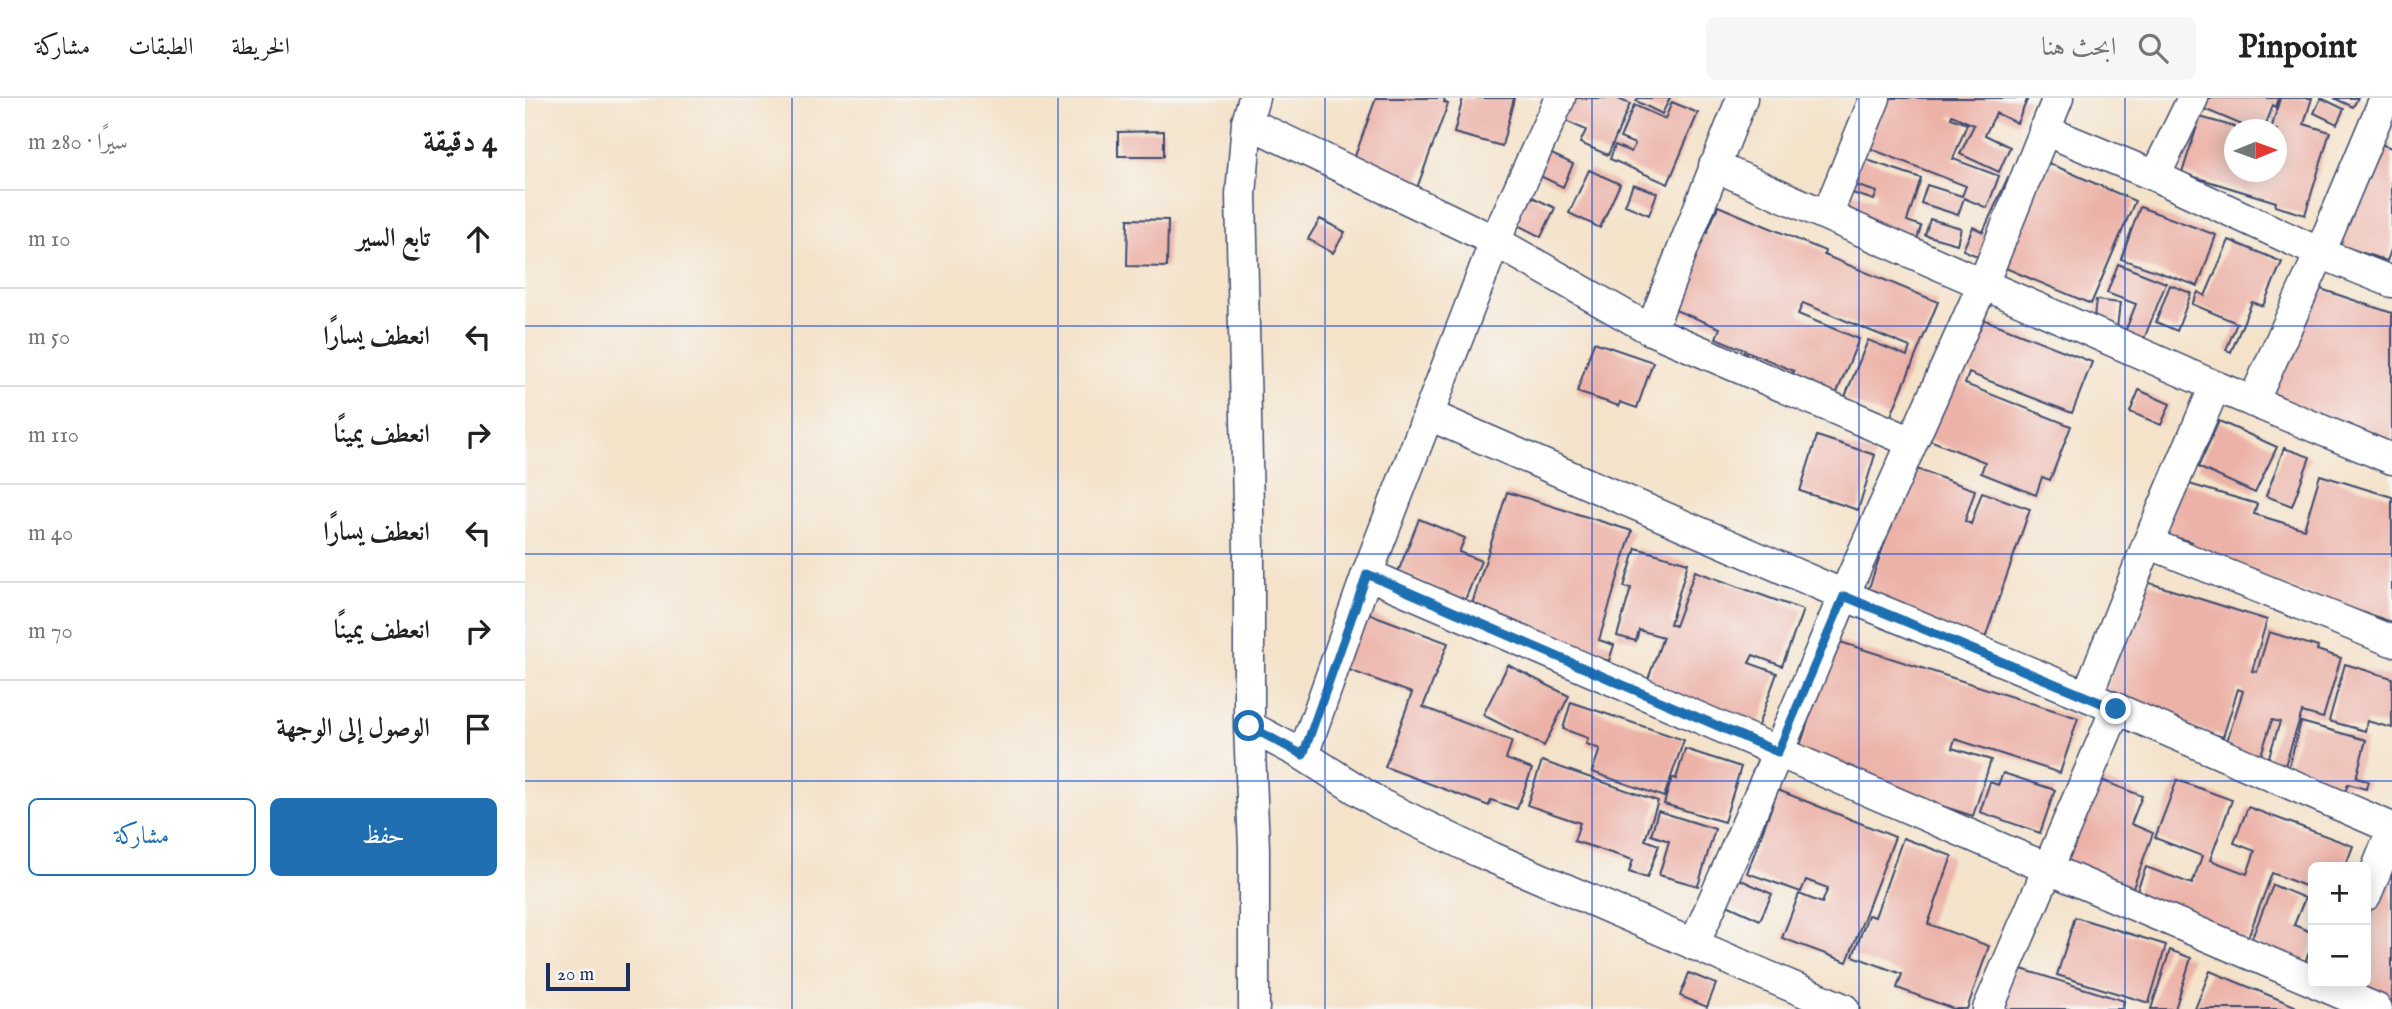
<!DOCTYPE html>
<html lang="ar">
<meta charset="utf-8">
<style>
:root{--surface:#fff;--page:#f6f6f6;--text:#222;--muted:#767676;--line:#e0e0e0;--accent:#1f6fb2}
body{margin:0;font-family:"IM FELL English",Amiri,serif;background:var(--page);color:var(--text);direction:rtl}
.controls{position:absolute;right:21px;bottom:21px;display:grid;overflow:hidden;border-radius:10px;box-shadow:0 4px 18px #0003}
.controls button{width:63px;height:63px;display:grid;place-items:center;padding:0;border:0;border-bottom:2px solid var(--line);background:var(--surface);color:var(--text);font:35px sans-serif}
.compass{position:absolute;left:1699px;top:21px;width:63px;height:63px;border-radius:50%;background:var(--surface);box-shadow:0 4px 18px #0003;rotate:89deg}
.scale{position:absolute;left:21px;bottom:18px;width:84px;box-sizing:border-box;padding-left:7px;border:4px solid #1b2f5e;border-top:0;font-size:19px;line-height:24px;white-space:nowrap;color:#1b2f5e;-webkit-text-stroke:5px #f6f6f2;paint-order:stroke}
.stop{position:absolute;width:21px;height:21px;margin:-16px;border:5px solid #1f6fb2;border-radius:50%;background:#fff}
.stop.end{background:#1f6fb2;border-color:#fff;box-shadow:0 2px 7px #0008}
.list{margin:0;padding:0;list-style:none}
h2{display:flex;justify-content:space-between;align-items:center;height:91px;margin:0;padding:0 28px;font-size:30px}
h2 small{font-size:23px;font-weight:400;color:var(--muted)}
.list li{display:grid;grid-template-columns:46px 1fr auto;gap:21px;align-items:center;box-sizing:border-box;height:98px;padding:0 28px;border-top:2px solid var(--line)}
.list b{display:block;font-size:26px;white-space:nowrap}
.list em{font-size:23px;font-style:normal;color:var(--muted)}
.actions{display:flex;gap:14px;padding:21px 28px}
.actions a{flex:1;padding:16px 0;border:2px solid var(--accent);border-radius:10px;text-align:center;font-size:24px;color:var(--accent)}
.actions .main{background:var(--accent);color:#fff}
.icon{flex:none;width:38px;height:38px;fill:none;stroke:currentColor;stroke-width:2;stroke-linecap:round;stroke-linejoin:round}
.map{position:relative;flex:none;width:1867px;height:911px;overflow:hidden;direction:ltr}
header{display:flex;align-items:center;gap:42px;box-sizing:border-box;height:98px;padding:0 35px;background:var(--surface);border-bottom:2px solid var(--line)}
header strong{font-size:33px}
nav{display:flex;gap:38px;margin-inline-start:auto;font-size:24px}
.search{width:490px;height:63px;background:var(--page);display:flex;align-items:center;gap:18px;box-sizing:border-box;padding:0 24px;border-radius:10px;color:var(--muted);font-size:26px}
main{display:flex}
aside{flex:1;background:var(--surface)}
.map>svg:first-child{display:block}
.building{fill:#ecb2a8}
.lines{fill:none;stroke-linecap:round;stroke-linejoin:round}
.minor-casing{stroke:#3c4a6e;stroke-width:33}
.minor{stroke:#fff;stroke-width:30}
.route{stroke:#1f6fb2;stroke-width:9}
.grid{fill:none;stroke:#1d4ed8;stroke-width:2;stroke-opacity:0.55}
</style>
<header>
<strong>Pinpoint</strong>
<div class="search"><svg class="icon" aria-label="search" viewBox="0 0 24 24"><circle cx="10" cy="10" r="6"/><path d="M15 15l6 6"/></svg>ابحث هنا</div>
<nav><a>الخريطة</a><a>الطبقات</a><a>مشاركة</a></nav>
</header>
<main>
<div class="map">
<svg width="1867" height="911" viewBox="0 0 1867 911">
<rect width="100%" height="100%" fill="#f6f6f2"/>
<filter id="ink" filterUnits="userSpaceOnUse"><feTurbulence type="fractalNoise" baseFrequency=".0143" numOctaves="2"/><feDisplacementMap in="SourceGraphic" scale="14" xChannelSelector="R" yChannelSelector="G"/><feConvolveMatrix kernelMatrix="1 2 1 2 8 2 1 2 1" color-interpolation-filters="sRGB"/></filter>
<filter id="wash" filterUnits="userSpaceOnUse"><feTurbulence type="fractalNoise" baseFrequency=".00686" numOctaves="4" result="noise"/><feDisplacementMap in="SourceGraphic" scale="28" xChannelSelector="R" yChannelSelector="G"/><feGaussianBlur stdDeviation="1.57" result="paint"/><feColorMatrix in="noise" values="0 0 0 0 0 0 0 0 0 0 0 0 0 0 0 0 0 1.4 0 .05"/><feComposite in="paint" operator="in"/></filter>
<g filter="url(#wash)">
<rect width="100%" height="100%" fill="#f4e2c9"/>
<g id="blocks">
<!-- building -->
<path class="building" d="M851 0H920L919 4 923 6 889 98 824 75Z
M938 0H989L977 48 929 35Z
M1045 0H1091L1105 6 1083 57 1055 45 1061 32 1036 21Z
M1113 0H1145L1137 16 1111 3Z
M1359 0H1503L1492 25 1471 15 1460 37 1485 49 1474 74 1435 56 1449 27 1427 17 1426 20 1442 26 1428 61 1474 78 1462 110 1439 100 1433 117 1396 105 1402 87 1437 98 1441 88 1341 49Z
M1683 0H1754L1751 9 1748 7 1739 32H1729L1679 11Z
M1755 0H1787L1779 26 1805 34 1780 117 1750 108 1751 104 1657 75 1675 19 1710 29V74H1752V32H1746Z
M1796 0 1819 11 1812 26 1789 15Z
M1809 0H1833L1828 9Z
M1147 4 1173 15 1143 86 1085 61 1090 47 1106 54 1110 46 1095 40 1109 7 1140 21Z
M639 33V58H593V34Z
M1847 43 1867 50V149L1862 163 1812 146Z
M1018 52 1048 66 1038 89 1009 75Z
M1336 60 1396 80 1382 123 1396 128 1390 148 1311 122 1321 93 1349 102 1352 94 1327 86Z
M1519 63 1610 103 1566 206 1438 152 1448 129 1458 134 1483 79 1507 90Z
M1064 72 1095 86 1075 130 1044 115Z
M1108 86 1132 95 1124 117 1100 107Z
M999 95 1030 110 1016 139 985 123Z
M1193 108 1300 153 1299 157 1413 204 1365 320 1319 301 1343 242 1382 258 1385 249 1278 205 1273 216 1334 241 1308 304 1264 286 1269 273 1191 240 1195 230 1135 206 1169 130 1182 135Z
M1615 109 1691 137 1673 188 1596 161Z
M603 121 643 122 642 169 602 168Z
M795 121 820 134 808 155 783 141Z
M1405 121 1436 130 1432 146 1400 137Z
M1704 142 1757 164 1738 208 1727 204 1706 254 1701 252 1712 225 1667 206 1673 194 1680 198Z
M1593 166 1641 185 1617 246 1598 239 1611 206 1582 195Z
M1645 187 1666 195 1652 233 1631 224Z
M1784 187 1867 215V346L1745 305Z
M1571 202 1595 205 1592 230 1568 228Z
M1445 216 1567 264 1547 315 1444 275 1440 286 1546 328 1525 382 1517 379 1511 397 1456 375 1460 364 1397 339Z
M1069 244 1128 264 1112 310 1095 304 1094 308 1052 294Z
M1614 292 1645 306 1636 327 1605 314Z
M1694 323 1752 349 1730 395 1673 369Z
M1292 338 1350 357 1333 412 1275 393Z
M1759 350 1785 359 1767 408 1741 398Z
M1386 369 1450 392 1440 423 1446 426 1457 394 1505 411 1459 543 1339 504Z
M1795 377 1867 399V524L1664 457 1667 444 1639 436 1654 383 1732 406 1729 416 1779 431Z
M982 394 1107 433 1074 542 1089 547 1084 563 943 519Z
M894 421 940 440 934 454 956 463 940 502 873 474Z
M1111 450 1163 465 1145 526 1150 528 1170 473 1278 512 1257 568 1228 557 1224 565 1252 575 1231 633 1121 587 1138 539 1114 532 1111 543 1092 538 1106 490 1099 489Z
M1615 482 1742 522 1727 573 1732 574 1744 534 1793 549 1792 552 1816 560 1798 620 1777 614 1756 680 1739 674 1755 624 1747 622 1735 660 1700 649 1718 593 1713 591 1698 639 1578 602Z
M837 513 923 545 898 609 987 643 981 661 1007 671 992 711 966 702 964 708 860 669 887 595 816 569Z
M1309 542 1553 620 1535 675 1430 641 1427 650 1466 662 1448 718 1271 661Z
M1820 566 1867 580V630L1842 623 1840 633 1804 623Z
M983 567 1044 598 1019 648 958 617Z
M1046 604 1159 642 1139 699 1067 674 1075 651 1061 646 1063 640 1038 631Z
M1776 624 1841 642 1831 680 1843 683 1841 691 1823 686 1819 698 1760 682Z
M1160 651 1216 669 1199 724 1139 706 1147 679 1151 681Z
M1017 663 1133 703 1120 742 1134 747 1122 780 1104 774 1108 762 1049 743 1055 725 1002 707Z
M1478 675 1530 692 1515 735 1455 714 1465 684 1473 687Z
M1569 679 1617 698 1606 726 1628 735 1605 798 1534 770Z
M1652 682 1707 702 1685 762 1722 776 1730 753 1709 745 1723 709 1828 748 1820 769H1788V791L1747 775 1722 842 1609 800 1621 769 1667 786 1677 758 1630 740Z
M1253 692 1370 739 1322 864 1257 840 1274 796 1297 805 1303 790 1281 782 1276 794 1222 775Z
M1133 713 1190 731 1173 788 1134 777 1144 743 1126 737Z
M1378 740 1427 758 1403 826 1464 848 1442 911H1429L1372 890 1377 876 1328 858 1343 817 1350 819Z
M1201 761 1220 769 1214 781 1247 796 1235 822 1184 799Z
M1861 768 1867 770V910L1816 891 1818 885H1841V823Z
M1748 787 1780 800 1769 827 1788 835V845L1779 867 1725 845Z
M1550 819 1641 847 1624 905 1532 877Z
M1645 852 1666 860 1650 911H1626Z
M1490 869 1599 903 1597 911H1478Z
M1685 873 1770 908 1769 911H1670Z
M1164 875 1191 886 1182 909 1155 898Z"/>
</g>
</g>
<g filter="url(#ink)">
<use href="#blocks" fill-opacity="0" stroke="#3c4a6e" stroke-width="2"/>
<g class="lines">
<defs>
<path id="minor" d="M722 24 970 143 1126 232 1387 344
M1519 32 1630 78 1795 155 1867 184
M1189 68 1690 288 1867 361
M1630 78 1668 0
M1302 117 1350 0
M1126 232 1217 0
M1728 304 1795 155 1860 0
M904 317 1319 497 1562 598 1867 730
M1623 445 1867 543
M842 476 1524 771 1788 883
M1562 598 1623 445 1690 288
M724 628 778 657 855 706 952 753 1319 911
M778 657 842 476 970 143 1035 0
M1841 797 1867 733
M1169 847 1253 654 1319 497 1458 186 1533 0
M1792 885 1852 911
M729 911V750L724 628V452L716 97 722 24 729 0
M1463 911 1591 611"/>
</defs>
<!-- minor casing -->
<use href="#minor" class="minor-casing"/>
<!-- minor -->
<use href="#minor" class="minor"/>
</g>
</g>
<g class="lines" filter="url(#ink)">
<!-- route -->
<path class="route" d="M724 628 778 657 842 476 1253 654 1319 498 1591 611"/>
</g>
<!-- grid -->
<path class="grid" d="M267 0V911M533 0V911M800 0V911M1067 0V911M1334 0V911M1600 0V911M0 228H1867M0 456H1867M0 683H1867"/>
</svg>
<div class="controls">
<button>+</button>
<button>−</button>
</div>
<svg class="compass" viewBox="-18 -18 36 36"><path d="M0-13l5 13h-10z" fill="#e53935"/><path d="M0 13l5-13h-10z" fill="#767676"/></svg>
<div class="scale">20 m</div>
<div class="stop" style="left:724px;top:628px"></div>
<div class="stop end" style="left:1591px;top:611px"></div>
</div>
<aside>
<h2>4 دقيقة<small>سيرًا · 280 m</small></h2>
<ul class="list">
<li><svg class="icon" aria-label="ahead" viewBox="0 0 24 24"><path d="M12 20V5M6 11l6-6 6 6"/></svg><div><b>تابع السير</b></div><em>10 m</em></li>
<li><svg class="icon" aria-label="left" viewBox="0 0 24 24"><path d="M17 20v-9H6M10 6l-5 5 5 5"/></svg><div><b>انعطف يسارًا</b></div><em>50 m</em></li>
<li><svg class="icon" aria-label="right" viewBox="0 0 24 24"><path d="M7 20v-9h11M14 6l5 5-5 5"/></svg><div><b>انعطف يمينًا</b></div><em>110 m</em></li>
<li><svg class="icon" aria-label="left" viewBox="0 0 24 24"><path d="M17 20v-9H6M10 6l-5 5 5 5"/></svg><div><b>انعطف يسارًا</b></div><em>40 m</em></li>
<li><svg class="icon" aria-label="right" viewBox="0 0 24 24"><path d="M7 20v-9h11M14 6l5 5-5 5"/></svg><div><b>انعطف يمينًا</b></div><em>70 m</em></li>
<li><svg class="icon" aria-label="arrive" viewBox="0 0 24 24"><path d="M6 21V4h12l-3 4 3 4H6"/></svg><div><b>الوصول إلى الوجهة</b></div></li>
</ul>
<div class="actions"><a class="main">حفظ</a><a>مشاركة</a></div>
</aside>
</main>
